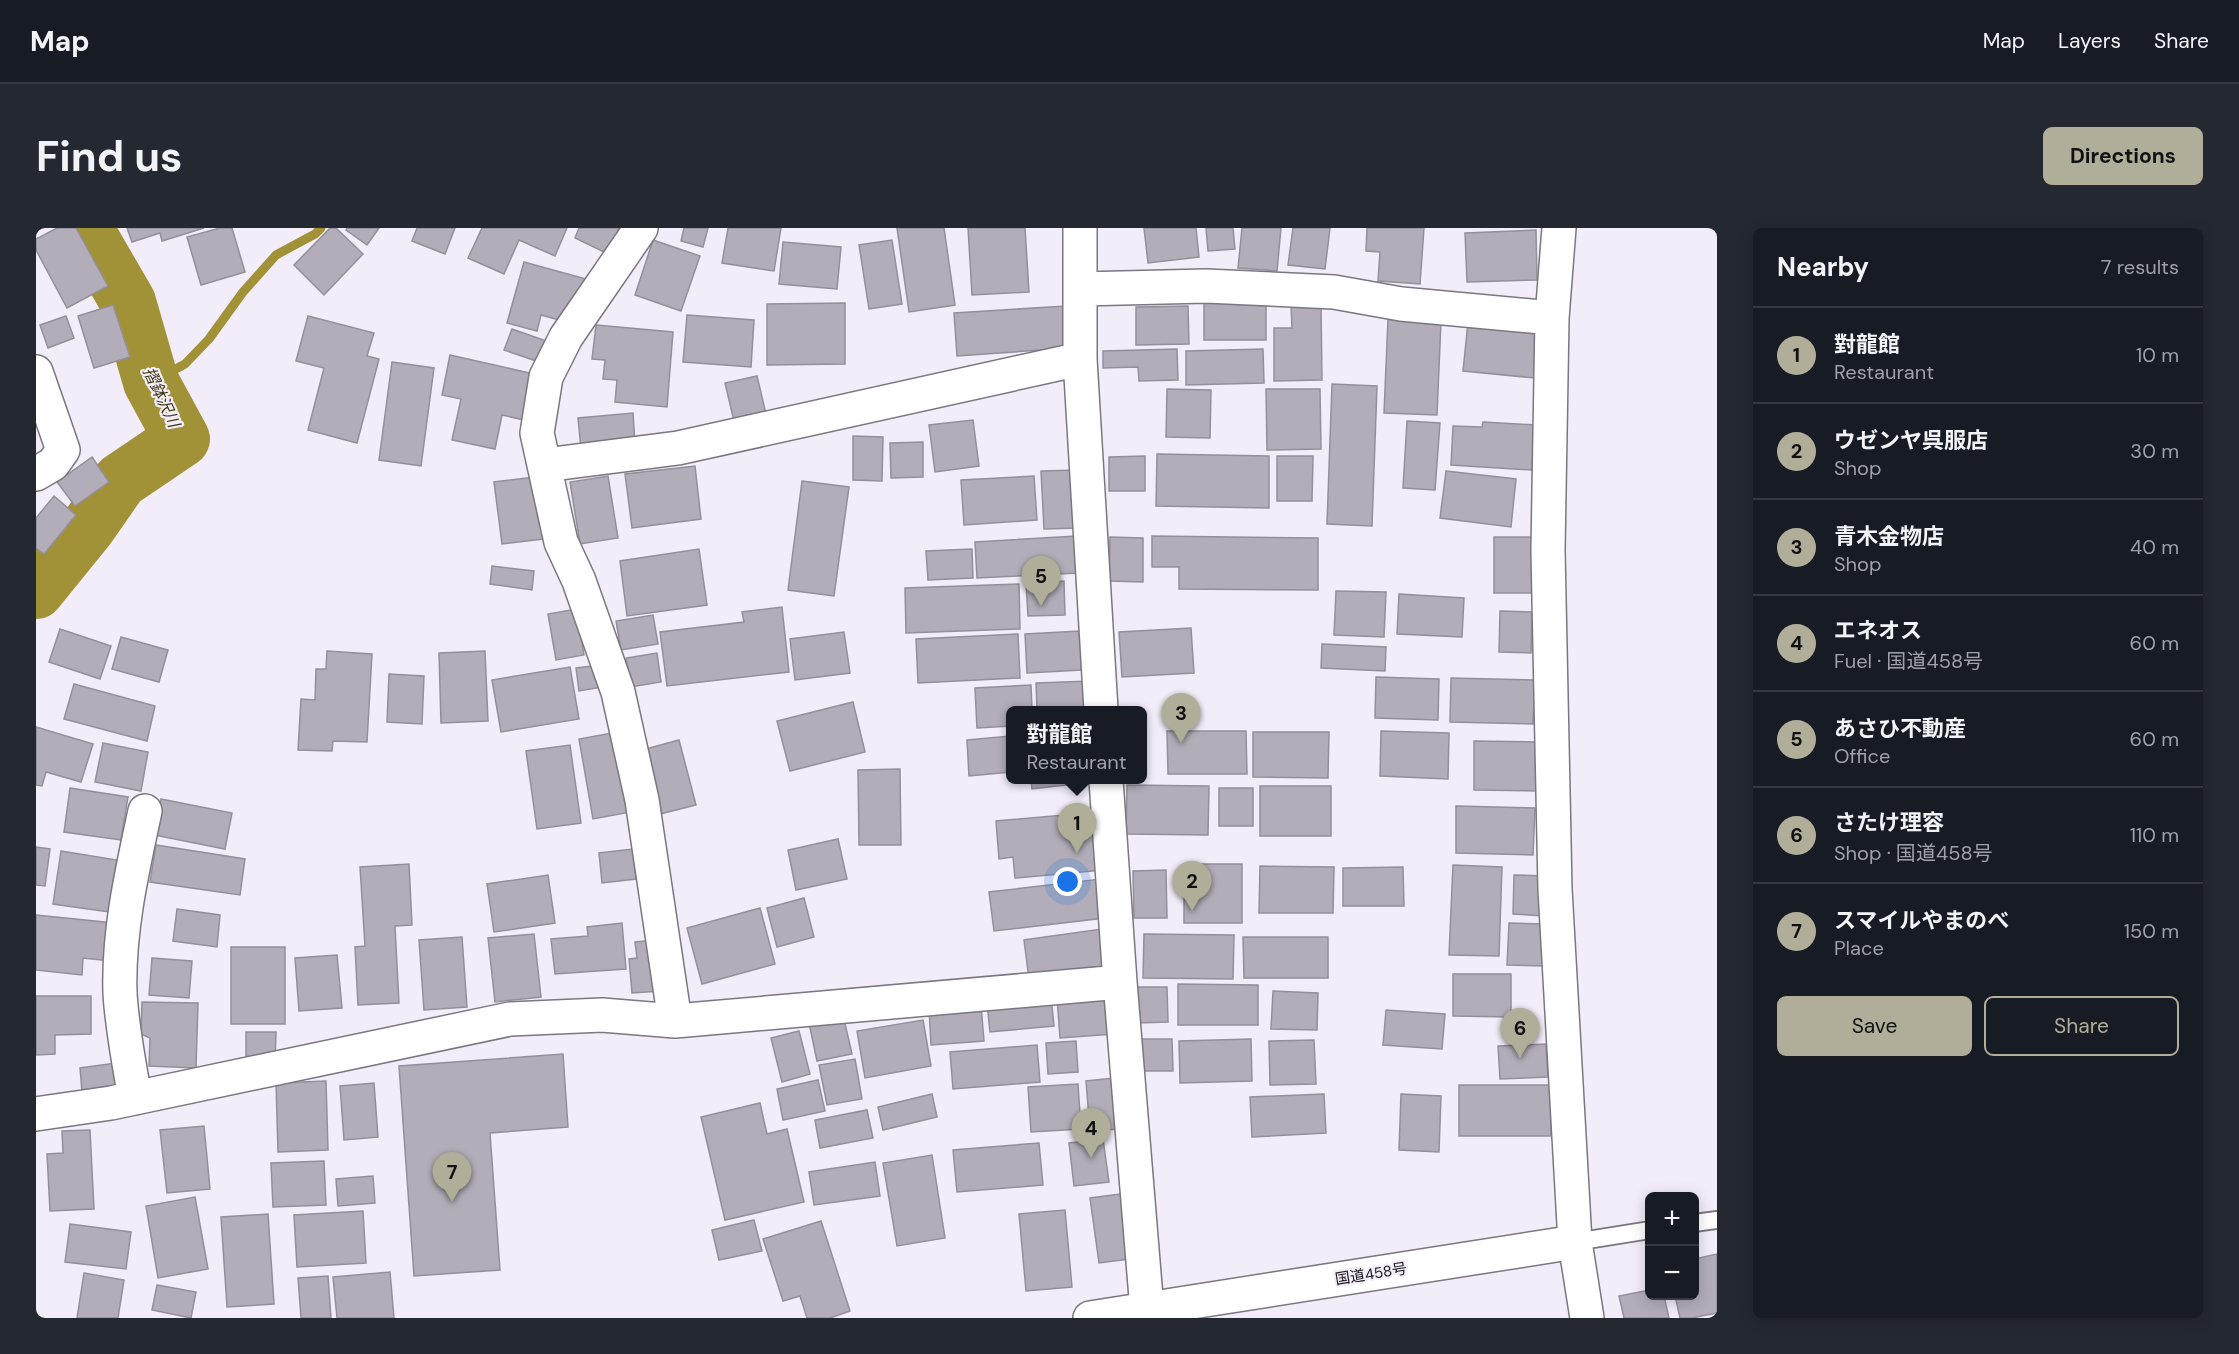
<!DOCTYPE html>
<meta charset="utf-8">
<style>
:root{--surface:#171b24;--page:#242831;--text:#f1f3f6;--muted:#9ea1a6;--line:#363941;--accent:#b0ad98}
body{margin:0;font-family:"DM Sans","Noto Sans JP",sans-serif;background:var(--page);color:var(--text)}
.controls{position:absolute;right:18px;bottom:18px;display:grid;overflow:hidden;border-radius:9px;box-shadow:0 3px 15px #0003}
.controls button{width:54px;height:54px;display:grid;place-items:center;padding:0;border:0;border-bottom:2px solid var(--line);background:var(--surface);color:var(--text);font:30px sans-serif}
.you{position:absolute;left:1032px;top:654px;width:21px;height:21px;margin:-15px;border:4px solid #fff;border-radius:50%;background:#1a73e8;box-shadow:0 0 0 9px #1a73e833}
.badge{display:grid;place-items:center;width:39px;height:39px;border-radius:50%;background:var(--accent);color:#111;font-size:20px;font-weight:700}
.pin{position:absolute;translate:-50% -50px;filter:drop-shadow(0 2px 3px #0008)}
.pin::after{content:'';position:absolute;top:32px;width:21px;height:18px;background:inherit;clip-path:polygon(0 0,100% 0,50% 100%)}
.popup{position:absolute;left:970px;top:478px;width:141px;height:78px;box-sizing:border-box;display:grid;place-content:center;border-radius:9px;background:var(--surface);filter:drop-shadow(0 2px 4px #0005);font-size:20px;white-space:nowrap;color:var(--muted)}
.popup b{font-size:22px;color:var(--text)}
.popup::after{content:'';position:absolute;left:50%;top:100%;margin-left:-12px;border:12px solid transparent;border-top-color:var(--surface)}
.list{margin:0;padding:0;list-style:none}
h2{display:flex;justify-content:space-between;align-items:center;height:78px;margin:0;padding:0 24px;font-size:26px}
h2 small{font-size:20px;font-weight:400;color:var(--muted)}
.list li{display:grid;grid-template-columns:39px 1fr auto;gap:18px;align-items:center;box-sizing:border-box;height:96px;padding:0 24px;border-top:2px solid var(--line)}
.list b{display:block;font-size:22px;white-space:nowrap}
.list p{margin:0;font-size:20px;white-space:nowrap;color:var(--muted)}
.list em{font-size:20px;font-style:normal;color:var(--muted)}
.actions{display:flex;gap:12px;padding:18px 24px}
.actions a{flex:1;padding:14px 0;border:2px solid var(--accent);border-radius:9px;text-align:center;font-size:21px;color:var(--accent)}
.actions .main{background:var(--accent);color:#111}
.map{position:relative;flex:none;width:1681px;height:1090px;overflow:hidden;border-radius:9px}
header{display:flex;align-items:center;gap:36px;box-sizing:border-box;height:84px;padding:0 30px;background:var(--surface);border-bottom:2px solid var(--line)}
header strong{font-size:28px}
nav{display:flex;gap:33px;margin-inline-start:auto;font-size:21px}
.intro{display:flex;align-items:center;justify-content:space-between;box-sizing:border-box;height:144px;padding:0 36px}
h1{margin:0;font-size:42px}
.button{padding:15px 27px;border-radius:9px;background:var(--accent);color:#111;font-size:21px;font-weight:700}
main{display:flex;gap:36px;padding:0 36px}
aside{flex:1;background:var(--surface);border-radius:9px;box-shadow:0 3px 15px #0003}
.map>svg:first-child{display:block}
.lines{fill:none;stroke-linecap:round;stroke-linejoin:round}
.stream{stroke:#a19237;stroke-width:9}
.river{stroke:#a19237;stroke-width:56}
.building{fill:#b2adb8;stroke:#948f99;stroke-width:1.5}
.lane-casing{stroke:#7b7680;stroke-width:20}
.street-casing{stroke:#7b7680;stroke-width:36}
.highway-casing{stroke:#7b7680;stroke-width:36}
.lane{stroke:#fff;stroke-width:16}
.street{stroke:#fff;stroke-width:33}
.highway{stroke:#fff;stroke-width:33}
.labels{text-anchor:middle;stroke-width:4.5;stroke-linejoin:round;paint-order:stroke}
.street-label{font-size:15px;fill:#1a181c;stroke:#f2edf8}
.water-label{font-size:16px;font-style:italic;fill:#3f3912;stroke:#f2edf8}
</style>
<header>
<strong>Map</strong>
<nav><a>Map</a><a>Layers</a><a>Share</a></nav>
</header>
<div class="intro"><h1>Find us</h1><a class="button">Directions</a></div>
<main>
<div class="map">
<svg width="1681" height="1090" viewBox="0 0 1681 1090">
<rect width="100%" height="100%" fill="#f2edf8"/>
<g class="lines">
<!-- stream -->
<path class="stream" d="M115 154 149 136 173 111 207 64 240 27 279 6 285 0"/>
<!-- river -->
<path class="river" d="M0 363 52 299 84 253 146 211 115 154 92 74 49 0"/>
</g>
<!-- building -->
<path class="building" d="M21 0H40L72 58 31 80 0 22V11Z
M91 0H168L126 13 124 5 96 14Z
M184 0H196L209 44 165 57 151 9Z
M294 0H300L327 26 288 67 258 37Z
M311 0H343L331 17 310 2Z
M381 0H419L409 26 376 13Z
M446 0H531L519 28 483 12 468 46 432 30Z
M543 0H583L572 26 539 10Z
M648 0H672L667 19 645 13Z
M692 0H745L738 43 686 35Z
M861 0H908L919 77 873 84Z
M932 0H989L993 64 936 67Z
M1108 0H1160L1163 29 1112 35Z
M1170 0H1197L1199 21 1172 23Z
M1206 0H1245L1241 43 1202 40Z
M1257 0H1294L1289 41 1252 37Z
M1331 0H1388L1384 56 1342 53 1344 24 1330 23Z
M1500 2 1501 52 1431 54 1429 5Z
M617 12 664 28 645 83 599 67Z
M856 12 866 76 833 81 823 17Z
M747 14 805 19 801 61 743 56Z
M488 34 550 51 538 96 505 87 501 103 471 95Z
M1230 72V112H1168V73Z
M809 75V136L731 137V76Z
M77 77 94 129 58 140 42 88Z
M1030 78 1033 120 921 128 918 85Z
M1152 78 1153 116 1100 117V79Z
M1255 78H1285L1286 152 1238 153V100H1256Z
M651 87 718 92 715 139 647 134Z
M30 88 38 110 12 120 4 97Z
M272 88 338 105 331 128 343 131 321 215 272 202 288 140 260 133Z
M1352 91 1405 93 1401 187 1348 185Z
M1432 94 1504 101 1499 150 1427 143Z
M560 97 637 104 631 179 579 174 581 152 567 151 569 132 556 131Z
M476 101 513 114 506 135 468 122Z
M1141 121 1142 152 1103 153 1102 139 1067 140V123Z
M1227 121 1228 155 1150 157V123Z
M414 127 498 146 488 192 466 187 459 221 416 212 425 171 406 167Z
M356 134 398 140 385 238 343 232Z
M721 148 730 186 698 193 689 155Z
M1296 156 1341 158 1336 298 1291 296Z
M1131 161 1175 162 1174 210 1130 209Z
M1230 161H1284L1285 221 1231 222Z
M597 185 599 216 545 221 542 190Z
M937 192 943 238 899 244 893 197Z
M1371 193 1404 195 1399 262 1367 260Z
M1447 194 1499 197 1496 242 1415 237 1417 198 1446 199Z
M817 208 847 209 846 253 817 252Z
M887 214V249L855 250 854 215Z
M1121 226 1233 228V280L1120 278Z
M1109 228V263H1073V229Z
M1241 228H1277L1276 273H1241Z
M56 229 73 254 39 278 21 254Z
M659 238 665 291 596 300 589 246Z
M1042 242 1044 300 1008 301 1005 243Z
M1410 243 1480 251 1475 299 1404 290Z
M572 248 582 310 544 316 534 254Z
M998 248 1001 292 928 297 925 252Z
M499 249 507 311 466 316 458 254Z
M766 253 813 259 798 368 752 362Z
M18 268 40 287 8 326 0 320V290Z
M1040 308 1042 345 941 350 939 314Z
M1116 308 1282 310V362L1143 361V339H1116Z
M1074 309 1107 310V354L1073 353Z
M1458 309H1502V365H1458Z
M663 321 671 377 591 388 584 333Z
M936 321 937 350 892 352 890 323Z
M456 338 498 343 496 362 454 356Z
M1028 353 1029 387 992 388 990 355Z
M983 356 984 401 870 405 869 360Z
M1300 363 1350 364 1348 409 1298 407Z
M1363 366 1428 370 1426 409 1361 406Z
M746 379 753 444 631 458 624 404 708 394 706 384Z
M540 381 548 427 520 432 512 386Z
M1464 383 1496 384 1495 425 1463 424Z
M617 387 622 416 585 422 580 393Z
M1155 400 1158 445 1086 449 1083 404Z
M24 401 75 418 64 451 13 434Z
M1044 403 1046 442 991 445 989 406Z
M808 404 814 445 759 452 754 411Z
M982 406 984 450 882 455 880 411Z
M85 409 132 422 123 454 76 441Z
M1286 416 1350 419 1349 443 1285 440Z
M291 423 336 426 331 514 297 513 296 523 262 522 265 471 279 472 280 441H290Z
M449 423 452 493 405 495 403 425Z
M621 425 625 454 595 459 590 430Z
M564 437 567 459 543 463 540 440Z
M534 439 543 491 465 504 456 452Z
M353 446 388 448 386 496 351 494Z
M1340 449 1403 451 1402 492 1339 490Z
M1415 450 1499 452 1497 496 1414 494Z
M1054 453 1055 482H1001L1000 455Z
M38 456 119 478 111 513 28 491Z
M995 457 996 482H975V498L941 500 939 460Z
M817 474 829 524 754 543 741 493Z
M0 499 57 516 45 554 10 544 6 558 0 557Z
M1131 503H1210L1211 546H1132Z
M1345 503 1413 505 1412 551 1344 548Z
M581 504 595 584 557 591 543 511Z
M1217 504H1293L1292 550 1217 549Z
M975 508V544L933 548 931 512Z
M643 512 660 577 624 586 606 522Z
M1438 513 1502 514V563L1438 562Z
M67 515 112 524 105 563 59 554Z
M534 517 545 595 501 601 490 523Z
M864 541 865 617H823L822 542Z
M995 552H1029L1030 557 996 561Z
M1091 557 1173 558 1172 607 1090 606Z
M1224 558H1295V608H1224Z
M34 560 92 569 85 612 28 604Z
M1183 560H1217V598H1183Z
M125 571 196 585 189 621 118 607Z
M1420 578 1499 580 1497 627 1420 625Z
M1062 584 1067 642 979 650 977 629 963 631 960 593Z
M802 611 811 651 760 662 752 622Z
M120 617 209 631 204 667 114 654Z
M0 619 14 621 9 658 0 657Z
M597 621 600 651 566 655 563 625Z
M25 623 81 632 73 684 17 676Z
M373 636 376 697 359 698 363 775 322 777 319 719 329 718 324 639Z
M1148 636H1206V695H1148Z
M1417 637 1466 639 1463 728 1413 727Z
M1224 638 1298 639 1297 685H1223Z
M1367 639 1368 678H1307V640Z
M1130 642 1131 690H1098L1097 643Z
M512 647 519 695 458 704 451 656Z
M1478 647 1510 648 1509 688 1477 686Z
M1065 651 1069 690 958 703 953 664Z
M768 670 778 709 741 719 731 680Z
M724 680 739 736 666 756 651 700Z
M141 681 184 687 181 719 137 713Z
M0 687 78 695 74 733 47 730 46 747 0 742Z
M586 695 590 741 519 746 515 711 552 708 551 699Z
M1473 695 1511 696 1510 738 1471 737Z
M1066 701 1072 741 993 751 988 712Z
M498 706 505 769 459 774 452 710Z
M1108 706 1198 707 1197 751 1107 750Z
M426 709 431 779 388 782 383 712Z
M1207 709H1292V750H1208Z
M620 712 625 763 596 765 593 731 601 730 599 714Z
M195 719H249V796H195Z
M301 727 306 780 263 783 259 730Z
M116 730 156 733 153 770 113 767Z
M1417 746H1475V789L1417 788Z
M1142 756 1222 757V797H1142Z
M1101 759H1131L1132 794 1102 795Z
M1237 763 1282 765 1281 802 1235 801Z
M1075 765 1078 806 1024 810 1021 769Z
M0 768H55V806L19 807V826L0 827Z
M1015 768 1018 798 954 804 951 775Z
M106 774 162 775 160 840 113 838 114 810 105 806Z
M945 777 948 813 895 817 893 781Z
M1350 782 1409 786 1406 821 1347 817Z
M807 787 816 826 781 833 773 795Z
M887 792 895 838 829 850 821 803Z
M763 803 774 846 746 854 735 810Z
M210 804H240L239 833 210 832Z
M1106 811H1136L1137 843H1107Z
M1215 811 1216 853 1144 855 1143 813Z
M1278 812 1280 856 1234 857 1233 813Z
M1040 813 1042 844 1012 846 1010 815Z
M1510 816 1512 849 1464 851 1462 818Z
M1001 817 1004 854 917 861 914 824Z
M527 826 532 899 454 905 464 1042 378 1048 363 838Z
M819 831 826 871 791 877 783 837Z
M80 835 83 859 46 864 44 840Z
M1078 850 1083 901 1054 903 1050 853Z
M782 852 789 883 747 892 741 861Z
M290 853 292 922 242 924 240 855Z
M338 855 342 909 308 912 304 858Z
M1042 856 1045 901 995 904 992 859Z
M1423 857H1515V908H1423Z
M896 866 901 889 847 902 842 879Z
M1288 866 1290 905 1216 909 1214 869Z
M1365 866 1405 868 1403 924 1363 922Z
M724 875 731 906 751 901 768 974 689 992 665 889Z
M831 882 837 910 784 920 779 892Z
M168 898 174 961 131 965 124 902Z
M54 902 58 981 14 983 11 926 27 925 26 903Z
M1067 911 1073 954 1038 958 1033 915Z
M1003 915 1007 957 921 964 917 922Z
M896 927 909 1010 861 1018 847 935Z
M288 933 290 977 237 979 235 935Z
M839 934 844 968 778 977 773 944Z
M337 948 339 975 302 978 300 951Z
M1092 965 1101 1030 1063 1035 1054 970Z
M159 969 172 1041 122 1050 110 978Z
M1029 982 1036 1059 990 1063 983 986Z
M327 983 330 1035 261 1039 258 987Z
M232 986 238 1076 191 1079 185 989Z
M718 992 726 1023 683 1032 676 1002Z
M785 993 814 1083 794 1090H771L764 1068 747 1073 727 1011Z
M34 996 95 1004 90 1041 29 1034Z
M1681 1026V1085L1656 1090H1644L1639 1068H1658V1031Z
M354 1044 358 1090H301L297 1049Z
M48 1045 88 1052 82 1090H41Z
M292 1048 295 1090H265L262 1050Z
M121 1057 160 1064 155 1090 116 1082Z
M1614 1062V1068H1628L1633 1090H1588L1583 1068Z"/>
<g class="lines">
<defs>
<path id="lane" d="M1658 995 1681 992
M1539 1014 1614 1002"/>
<path id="street" d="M605 0 530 109 510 149 501 205 525 314 543 353 582 464 606 572 639 793
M1044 0V131L1065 482
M1523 0 1516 90 1512 322 1519 661 1539 1014
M1044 61 1170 58 1298 64 1365 76 1516 90
M0 144 27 222 17 236 0 246
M509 237 642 220 1044 131
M1070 552 1084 754 1111 1082
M99 870C93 835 86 800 84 765 82 704 96 643 109 583
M0 886 75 875 474 791 566 787 639 793 1084 754"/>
<path id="highway" d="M1054 1090 1539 1014 1551 1090"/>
</defs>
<!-- lane casing -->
<use href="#lane" class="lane-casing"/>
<!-- street casing -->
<use href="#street" class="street-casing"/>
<!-- highway casing -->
<use href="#highway" class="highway-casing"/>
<!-- lane -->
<use href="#lane" class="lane"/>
<!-- street -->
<use href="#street" class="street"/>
<!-- highway -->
<use href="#highway" class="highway"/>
</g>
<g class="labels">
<!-- street labels -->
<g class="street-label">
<text transform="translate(1335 1046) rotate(-9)" y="5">国道458号</text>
</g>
<!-- water labels -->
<g class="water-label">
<text transform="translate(126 169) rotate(65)" y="6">摺鉢沢川</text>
</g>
</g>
</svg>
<div class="controls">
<button>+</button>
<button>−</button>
</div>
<div class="you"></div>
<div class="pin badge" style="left:1041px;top:625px">1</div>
<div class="popup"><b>對龍館</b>Restaurant</div>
<div class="pin badge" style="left:1156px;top:683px">2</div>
<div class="pin badge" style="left:1145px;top:515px">3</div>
<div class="pin badge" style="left:1055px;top:930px">4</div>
<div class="pin badge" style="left:1005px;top:378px">5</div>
<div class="pin badge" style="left:1484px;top:830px">6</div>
<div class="pin badge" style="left:416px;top:974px">7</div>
</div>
<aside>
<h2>Nearby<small>7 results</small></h2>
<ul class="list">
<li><span class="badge">1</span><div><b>對龍館</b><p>Restaurant</p></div><em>10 m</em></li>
<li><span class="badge">2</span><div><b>ウゼンヤ呉服店</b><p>Shop</p></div><em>30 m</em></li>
<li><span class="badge">3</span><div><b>青木金物店</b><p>Shop</p></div><em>40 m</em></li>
<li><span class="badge">4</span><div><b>エネオス</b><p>Fuel · 国道458号</p></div><em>60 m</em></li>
<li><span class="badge">5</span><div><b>あさひ不動産</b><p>Office</p></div><em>60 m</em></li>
<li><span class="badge">6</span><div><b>さたけ理容</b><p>Shop · 国道458号</p></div><em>110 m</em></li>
<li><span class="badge">7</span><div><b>スマイルやまのべ</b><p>Place</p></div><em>150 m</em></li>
</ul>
<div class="actions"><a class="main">Save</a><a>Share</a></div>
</aside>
</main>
